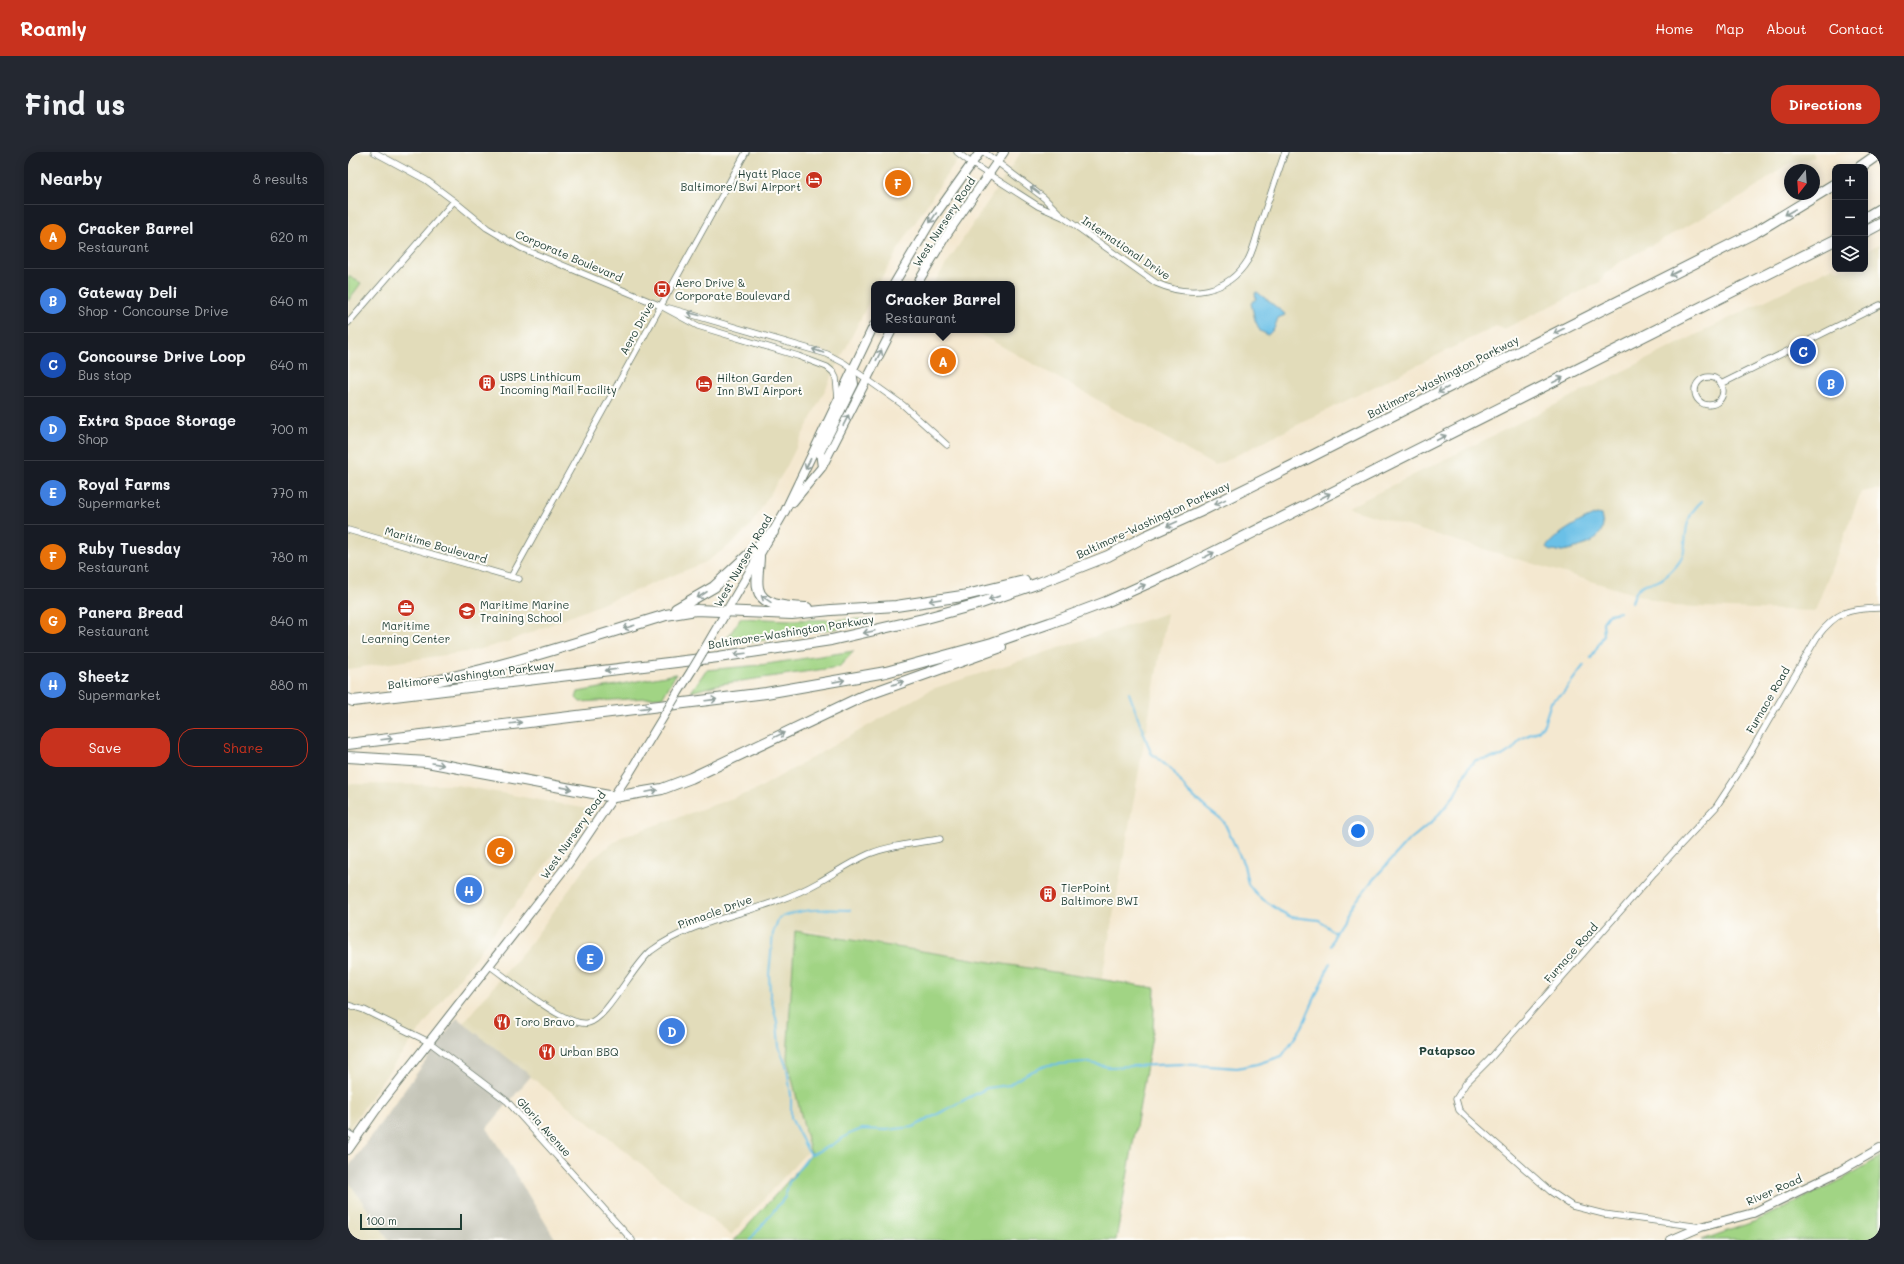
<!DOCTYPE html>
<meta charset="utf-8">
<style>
:root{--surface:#171b24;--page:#242831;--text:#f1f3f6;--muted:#9ea1a6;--line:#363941;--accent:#c8321e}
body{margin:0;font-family:Mali,sans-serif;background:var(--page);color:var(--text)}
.controls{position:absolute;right:12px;top:12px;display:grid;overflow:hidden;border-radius:8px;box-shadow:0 2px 10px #0003}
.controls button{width:36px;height:36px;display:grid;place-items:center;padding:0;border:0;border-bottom:1px solid var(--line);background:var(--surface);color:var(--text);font:20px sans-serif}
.compass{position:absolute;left:1436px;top:12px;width:36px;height:36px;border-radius:50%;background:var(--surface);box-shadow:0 2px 10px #0003;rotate:197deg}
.scale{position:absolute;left:12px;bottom:10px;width:102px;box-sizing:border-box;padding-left:4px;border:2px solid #1f3d34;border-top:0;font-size:11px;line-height:14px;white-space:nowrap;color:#1f3d34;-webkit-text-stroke:3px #fdfcf7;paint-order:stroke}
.you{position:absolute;left:1010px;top:679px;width:14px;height:14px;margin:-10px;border:3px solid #fff;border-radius:50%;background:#1a73e8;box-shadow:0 0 0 6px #1a73e833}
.badge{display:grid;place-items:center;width:26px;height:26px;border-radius:50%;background:var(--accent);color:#fff;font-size:13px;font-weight:700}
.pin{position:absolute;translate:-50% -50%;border:2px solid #fff;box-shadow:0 1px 4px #0006}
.popup{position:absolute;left:523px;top:129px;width:144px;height:52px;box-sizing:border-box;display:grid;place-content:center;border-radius:8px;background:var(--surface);filter:drop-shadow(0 1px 3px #0005);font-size:13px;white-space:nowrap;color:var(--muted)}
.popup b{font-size:15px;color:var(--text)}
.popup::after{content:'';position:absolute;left:50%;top:100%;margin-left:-8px;border:8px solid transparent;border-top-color:var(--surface)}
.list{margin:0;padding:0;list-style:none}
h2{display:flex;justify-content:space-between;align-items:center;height:52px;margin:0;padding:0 16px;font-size:17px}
h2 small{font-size:13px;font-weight:400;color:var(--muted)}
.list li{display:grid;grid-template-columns:26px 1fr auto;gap:12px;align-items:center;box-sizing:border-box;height:64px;padding:0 16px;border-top:1px solid var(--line)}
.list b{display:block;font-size:15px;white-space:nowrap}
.list p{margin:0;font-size:13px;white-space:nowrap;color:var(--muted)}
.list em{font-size:13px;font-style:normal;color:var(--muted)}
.actions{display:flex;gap:8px;padding:12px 16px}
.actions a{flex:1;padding:9px 0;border:1px solid var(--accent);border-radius:16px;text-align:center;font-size:14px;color:var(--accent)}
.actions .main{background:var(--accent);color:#fff}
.icon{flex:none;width:22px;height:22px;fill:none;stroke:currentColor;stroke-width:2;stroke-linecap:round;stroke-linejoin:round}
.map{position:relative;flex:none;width:1532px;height:1088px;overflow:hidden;border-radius:16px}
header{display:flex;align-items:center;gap:24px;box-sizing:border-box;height:56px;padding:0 20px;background:var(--accent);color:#fff}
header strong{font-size:19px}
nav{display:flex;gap:22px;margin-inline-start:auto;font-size:14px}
.intro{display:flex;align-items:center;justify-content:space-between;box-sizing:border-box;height:96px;padding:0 24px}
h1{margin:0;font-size:28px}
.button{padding:10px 18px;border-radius:16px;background:var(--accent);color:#fff;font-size:14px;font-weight:700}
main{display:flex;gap:24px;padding:0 24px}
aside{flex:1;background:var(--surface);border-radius:16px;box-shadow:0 2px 10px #0003}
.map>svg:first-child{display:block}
.built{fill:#e2dcba}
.industrial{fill:#c5c5b8}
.green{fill:#a1d484;stroke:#60885c}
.water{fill:#6bc0e7;stroke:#457e8e}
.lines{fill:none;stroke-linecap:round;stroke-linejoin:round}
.stream{stroke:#6bc0e7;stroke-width:2}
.street-casing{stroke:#6a796b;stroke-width:7}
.secondary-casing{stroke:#6a796b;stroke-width:10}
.highway-casing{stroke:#6a796b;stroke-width:12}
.street{stroke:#fff;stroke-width:5.5}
.secondary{stroke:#fff;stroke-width:8}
.highway{stroke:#fff;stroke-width:10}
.secondary-bridge-casing{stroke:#6a796b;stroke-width:10;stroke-linecap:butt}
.secondary-bridge{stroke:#fff;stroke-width:8}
.oneway{stroke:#8f9e9a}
.labels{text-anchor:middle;stroke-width:4;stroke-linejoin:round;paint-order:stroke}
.poi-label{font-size:11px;fill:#1f3d34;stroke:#fdfcf7;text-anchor:start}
.street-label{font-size:11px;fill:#1f3d34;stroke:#fdfcf7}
.neighbourhood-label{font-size:12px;font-weight:bold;fill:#1f3d34;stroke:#fdfcf7}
</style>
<header>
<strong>Roamly</strong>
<nav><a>Home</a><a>Map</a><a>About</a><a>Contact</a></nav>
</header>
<div class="intro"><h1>Find us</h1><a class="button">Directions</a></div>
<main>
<aside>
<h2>Nearby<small>8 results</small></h2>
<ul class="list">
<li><span class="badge" style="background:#e8710a">A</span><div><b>Cracker Barrel</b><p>Restaurant</p></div><em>620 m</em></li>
<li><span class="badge" style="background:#3f7fe0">B</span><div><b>Gateway Deli</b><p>Shop · Concourse Drive</p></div><em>640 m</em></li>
<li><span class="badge" style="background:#1a4fb4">C</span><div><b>Concourse Drive Loop</b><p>Bus stop</p></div><em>640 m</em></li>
<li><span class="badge" style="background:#3f7fe0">D</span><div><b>Extra Space Storage</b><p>Shop</p></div><em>700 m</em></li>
<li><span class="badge" style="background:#3f7fe0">E</span><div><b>Royal Farms</b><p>Supermarket</p></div><em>770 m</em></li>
<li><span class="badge" style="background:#e8710a">F</span><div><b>Ruby Tuesday</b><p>Restaurant</p></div><em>780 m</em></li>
<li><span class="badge" style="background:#e8710a">G</span><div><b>Panera Bread</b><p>Restaurant</p></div><em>840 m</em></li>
<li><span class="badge" style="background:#3f7fe0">H</span><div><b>Sheetz</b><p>Supermarket</p></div><em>880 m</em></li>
</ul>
<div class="actions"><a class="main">Save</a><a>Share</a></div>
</aside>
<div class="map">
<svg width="1532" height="1088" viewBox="0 0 1532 1088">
<rect width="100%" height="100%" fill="#fdfcf7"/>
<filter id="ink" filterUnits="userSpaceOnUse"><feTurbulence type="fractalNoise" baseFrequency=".025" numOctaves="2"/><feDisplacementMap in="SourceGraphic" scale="8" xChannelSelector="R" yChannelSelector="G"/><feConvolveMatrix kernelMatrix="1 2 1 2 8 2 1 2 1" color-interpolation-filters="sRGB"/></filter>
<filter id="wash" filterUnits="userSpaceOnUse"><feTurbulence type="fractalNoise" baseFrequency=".012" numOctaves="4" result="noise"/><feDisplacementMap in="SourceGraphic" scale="16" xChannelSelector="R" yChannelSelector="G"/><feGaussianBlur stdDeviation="0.9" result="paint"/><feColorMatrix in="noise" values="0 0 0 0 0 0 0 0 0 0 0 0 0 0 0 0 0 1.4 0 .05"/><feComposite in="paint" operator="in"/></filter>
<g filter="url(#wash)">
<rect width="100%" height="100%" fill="#f4e8d0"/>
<!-- built -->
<path class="built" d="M0 0H616L597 25 559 83 530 132H526V140L438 316 403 373 386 390 358 410 159 490 125 499 0 517Z
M673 0H1464L1467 5 1438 13 1397 43 1272 110 1257 122 1252 130 1156 177 1148 174 867 314 625 178H664V132H585Z
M1532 92V337L1513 340 1467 459 1326 454 999 356 1487 114V117H1517V99Z
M819 461 753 832 456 778 468 990 383 1083 115 871 185 788 241 710 271 686 408 638 584 537Z
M0 632 109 633 240 657 49 908 0 978Z
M0 1029 4 1034 41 1088H0Z"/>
<!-- industrial -->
<path class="industrial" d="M109 866 183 924 139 976 208 1088H41L0 1029V1016Z"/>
<!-- green -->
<path class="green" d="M0 124 13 131 0 149Z
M393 466 442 468 523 467 504 474 373 495Z
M506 499 491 515 372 532 343 540 358 518 412 513Z
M328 522 315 545 232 550 228 546 230 540Z
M447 779 807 836 805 879 768 1088H385L389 1086 463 1003 439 906Z
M1532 1005V1088H1354L1408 1069 1493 1028Z"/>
<!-- water -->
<path class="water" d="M909 140 936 161 937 163 930 166 926 177 920 183 912 179 907 168 903 151 908 147 907 141Z
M1249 362 1253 363 1255 373 1253 380C1249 385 1245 390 1239 392 1230 396 1204 404 1198 396 1204 384 1236 366 1249 362Z"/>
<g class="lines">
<!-- stream -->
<path class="stream" d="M1284 450C1287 441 1290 433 1301 431 1304 430 1307 431 1310 429 1317 426 1324 419 1329 413 1345 394 1328 372 1354 349
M1243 506 1256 483 1255 470 1261 462 1272 460
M781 541 803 601 825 619 840 640 859 657 876 670 896 713 900 732 910 744 932 759 943 765 971 768 987 781
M983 794 987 781 1005 753 1023 730 1058 691 1087 667 1106 644 1120 616 1128 608 1154 604 1165 597 1172 587 1190 579 1196 572 1203 550 1215 541 1236 513
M462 1003 443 966V943L439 916 431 895 429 870 422 842 421 822 425 781 431 766C454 756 478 757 502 758
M402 1088 437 1045 441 1030 462 1003 482 994 501 982 514 977 538 978 565 975 639 936 661 933 680 921 700 913 737 910 761 915 832 912 889 916 909 912 934 904 954 875 982 811"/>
</g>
</g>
<g filter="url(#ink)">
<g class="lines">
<defs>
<path id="street" d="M609 0 623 11 690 54 715 65 808 131C842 146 879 142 900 108 906 97 909 82 913 70 921 47 929 23 937 0
M636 0 696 46 712 62
M106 49 139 76 173 96 313 154 350 174 450 204 479 215 485 220 488 226 490 246
M321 156 479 202 496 211 555 253 599 293
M0 171 106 49 78 28 26 0
M1347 239a14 14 0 1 1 28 0a14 14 0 1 1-28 0Z
M1373 232 1532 153
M0 378 171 427
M163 425 398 0
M142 814C162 828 217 875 240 871 258 868 285 814 303 799 339 772 387 764 429 749 443 744 457 738 471 730 487 721 503 710 521 702 543 693 569 691 592 687
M0 853 16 858 81 890 159 949 284 1088
M0 981 8 986
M1353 1075 1256 1062 1224 1054 1202 1039 1117 964 1111 958 1108 947 1118 931 1140 909 1306 721 1368 655 1389 623 1469 485C1489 459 1500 457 1532 456"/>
<path id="secondary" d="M546 132 585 66 632 0
M569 132 597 85 656 0
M474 315 472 300 506 232 504 219
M445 350 474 315 544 178
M356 498 437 359 526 173
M329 542 344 518
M0 998 28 958 220 712 282 620 317 562
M1323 1088 1353 1075 1405 1061 1492 1019 1532 996"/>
<path id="highway" d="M1512 15 1532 1
M1517 66 1532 57
M1517 80 1532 72
M411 404C411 414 408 427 410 436 413 456 444 455 459 456
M328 457 366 435 425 380
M48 537C141 520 228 491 318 463L348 458 444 462 483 458 548 454 614 444 676 429
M0 547 5 549 370 505 483 488 575 467 633 451 691 431 760 404 798 384 851 360 958 307 1408 80 1487 32
M0 592 418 541 538 520 644 491 702 471 758 450 838 414 1487 88
M0 605 79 610 266 645 314 637 343 626 513 545 653 495"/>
</defs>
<!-- street casing -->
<use href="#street" class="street-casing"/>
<!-- secondary casing -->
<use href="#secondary" class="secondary-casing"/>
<!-- highway casing -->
<use href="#highway" class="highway-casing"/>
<!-- street -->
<use href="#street" class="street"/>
<!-- secondary -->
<use href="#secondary" class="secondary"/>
<!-- highway -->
<use href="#highway" class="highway"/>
<defs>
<path id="secondary-bridge" d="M344 518 356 498
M317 562 329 542"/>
</defs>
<!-- secondary-bridge casing -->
<use href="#secondary-bridge" class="secondary-bridge-casing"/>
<!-- secondary-bridge -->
<use href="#secondary-bridge" class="secondary-bridge"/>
</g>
<!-- one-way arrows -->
<defs><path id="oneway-shaft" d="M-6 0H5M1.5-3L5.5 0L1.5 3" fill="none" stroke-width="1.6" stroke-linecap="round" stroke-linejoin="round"/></defs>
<g class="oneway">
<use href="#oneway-shaft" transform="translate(687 38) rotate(-143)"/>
<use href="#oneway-shaft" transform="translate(1442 60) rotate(150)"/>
<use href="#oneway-shaft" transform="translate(585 66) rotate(124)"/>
<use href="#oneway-shaft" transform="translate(1327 121) rotate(153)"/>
<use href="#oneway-shaft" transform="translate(346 162) rotate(-165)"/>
<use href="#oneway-shaft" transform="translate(1211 179) rotate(153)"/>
<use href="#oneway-shaft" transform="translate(470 199) rotate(-161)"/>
<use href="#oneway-shaft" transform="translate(531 203) rotate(-63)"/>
<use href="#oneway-shaft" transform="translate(1210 228) rotate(-27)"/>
<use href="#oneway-shaft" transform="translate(1095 238) rotate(153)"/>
<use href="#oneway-shaft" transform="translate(498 268) rotate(-63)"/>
<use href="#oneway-shaft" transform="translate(1093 286) rotate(-27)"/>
<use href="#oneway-shaft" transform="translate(460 312) rotate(116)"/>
<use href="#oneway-shaft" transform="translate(977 344) rotate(-27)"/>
<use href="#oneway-shaft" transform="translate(872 350) rotate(154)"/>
<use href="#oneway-shaft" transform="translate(824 372) rotate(156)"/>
<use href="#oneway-shaft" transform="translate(861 403) rotate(-27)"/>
<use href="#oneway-shaft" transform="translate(792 435) rotate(-24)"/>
<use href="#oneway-shaft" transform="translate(354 443) rotate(147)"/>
<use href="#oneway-shaft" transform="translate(646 446) rotate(161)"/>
<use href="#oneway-shaft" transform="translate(418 447) rotate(-145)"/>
<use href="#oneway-shaft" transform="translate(587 448) rotate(171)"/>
<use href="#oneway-shaft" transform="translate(281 475) rotate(163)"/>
<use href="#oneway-shaft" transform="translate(521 480) rotate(168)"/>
<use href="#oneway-shaft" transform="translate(392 502) rotate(173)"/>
<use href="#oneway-shaft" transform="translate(263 518) rotate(173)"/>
<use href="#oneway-shaft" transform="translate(491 529) rotate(-11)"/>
<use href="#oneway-shaft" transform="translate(550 531) rotate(-19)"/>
<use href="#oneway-shaft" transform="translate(363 548) rotate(-7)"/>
<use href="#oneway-shaft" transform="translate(297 556) rotate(-7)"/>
<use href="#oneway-shaft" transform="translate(168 571) rotate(-7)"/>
<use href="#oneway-shaft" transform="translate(431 583) rotate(-26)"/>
<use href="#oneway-shaft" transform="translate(39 587) rotate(-7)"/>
<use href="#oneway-shaft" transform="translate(90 612) rotate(10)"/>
<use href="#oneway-shaft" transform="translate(218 636) rotate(11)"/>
<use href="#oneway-shaft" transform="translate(304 639) rotate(-12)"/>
</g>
</g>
<!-- icons -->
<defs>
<symbol id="hotel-disc" viewBox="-11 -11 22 22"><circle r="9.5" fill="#c8321e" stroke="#fdfcf7"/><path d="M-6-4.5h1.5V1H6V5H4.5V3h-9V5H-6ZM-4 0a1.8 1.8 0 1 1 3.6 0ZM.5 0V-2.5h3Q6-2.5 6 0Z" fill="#fff"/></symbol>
<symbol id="bus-disc" viewBox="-11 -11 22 22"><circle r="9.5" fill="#c8321e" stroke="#fdfcf7"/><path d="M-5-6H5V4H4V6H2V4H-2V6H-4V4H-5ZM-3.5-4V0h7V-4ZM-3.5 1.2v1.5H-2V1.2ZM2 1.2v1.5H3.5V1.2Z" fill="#fff"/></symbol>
<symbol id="building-disc" viewBox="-11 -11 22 22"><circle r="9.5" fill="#c8321e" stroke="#fdfcf7"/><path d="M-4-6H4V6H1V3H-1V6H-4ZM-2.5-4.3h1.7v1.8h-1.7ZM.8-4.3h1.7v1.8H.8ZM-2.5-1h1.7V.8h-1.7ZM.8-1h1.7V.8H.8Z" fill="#fff"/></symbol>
<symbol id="office-disc" viewBox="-11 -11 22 22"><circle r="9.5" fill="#c8321e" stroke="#fdfcf7"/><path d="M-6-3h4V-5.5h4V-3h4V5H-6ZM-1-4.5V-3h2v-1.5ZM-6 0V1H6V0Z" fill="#fff"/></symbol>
<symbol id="school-disc" viewBox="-11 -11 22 22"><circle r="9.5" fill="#c8321e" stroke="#fdfcf7"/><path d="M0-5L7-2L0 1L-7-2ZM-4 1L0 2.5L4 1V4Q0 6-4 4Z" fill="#fff"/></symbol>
<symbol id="restaurant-disc" viewBox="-11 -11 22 22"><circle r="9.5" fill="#c8321e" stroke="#fdfcf7"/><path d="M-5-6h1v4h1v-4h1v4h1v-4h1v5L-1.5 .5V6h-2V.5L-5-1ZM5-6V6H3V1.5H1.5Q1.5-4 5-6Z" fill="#fff"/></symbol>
</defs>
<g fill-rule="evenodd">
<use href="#hotel-disc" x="456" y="18" width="20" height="20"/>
<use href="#bus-disc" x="304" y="127" width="20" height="20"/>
<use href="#building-disc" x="129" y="221" width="20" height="20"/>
<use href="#hotel-disc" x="346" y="222" width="20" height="20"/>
<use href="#office-disc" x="48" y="446" width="20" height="20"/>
<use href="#school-disc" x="109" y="449" width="20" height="20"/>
<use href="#building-disc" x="690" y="732" width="20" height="20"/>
<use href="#restaurant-disc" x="144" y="860" width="20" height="20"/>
<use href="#restaurant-disc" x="189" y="890" width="20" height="20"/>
</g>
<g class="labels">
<!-- poi labels -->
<g class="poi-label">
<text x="453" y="26" text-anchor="end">Hyatt Place<tspan x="453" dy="13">Baltimore/Bwi Airport</tspan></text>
<text x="327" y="135">Aero Drive &amp;<tspan x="327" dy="13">Corporate Boulevard</tspan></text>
<text x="152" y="229">USPS Linthicum<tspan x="152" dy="13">Incoming Mail Facility</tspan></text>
<text x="369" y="230">Hilton Garden<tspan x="369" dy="13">Inn BWI Airport</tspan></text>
<text x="132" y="457">Maritime Marine<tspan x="132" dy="13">Training School</tspan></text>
<text x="58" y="478" text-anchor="middle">Maritime<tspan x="58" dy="13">Learning Center</tspan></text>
<text x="713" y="740">TierPoint<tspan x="713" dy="13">Baltimore BWI</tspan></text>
<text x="167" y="874">Toro Bravo</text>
<text x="212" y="904">Urban BBQ</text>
</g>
<!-- street labels -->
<g class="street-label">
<text transform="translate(596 70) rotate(-57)" y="4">West Nursery Road</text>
<text transform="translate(778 96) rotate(34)" y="4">International Drive</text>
<text transform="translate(221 104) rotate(23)" y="4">Corporate Boulevard</text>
<text transform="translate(289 176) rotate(-61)" y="4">Aero Drive</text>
<text transform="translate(1095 225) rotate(-27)" y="4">Baltimore-Washington Parkway</text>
<text transform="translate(805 368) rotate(-25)" y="4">Baltimore-Washington Parkway</text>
<text transform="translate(88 393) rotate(16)" y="4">Maritime Boulevard</text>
<text transform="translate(395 409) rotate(-60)" y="4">West Nursery Road</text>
<text transform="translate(443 480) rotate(-9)" y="4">Baltimore-Washington Parkway</text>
<text transform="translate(123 523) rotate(-7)" y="4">Baltimore-Washington Parkway</text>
<text transform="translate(1420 548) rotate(-60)" y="4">Furnace Road</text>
<text transform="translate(225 683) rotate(-55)" y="4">West Nursery Road</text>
<text transform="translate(367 760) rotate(-20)" y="4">Pinnacle Drive</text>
<text transform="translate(1223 801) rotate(-49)" y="4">Furnace Road</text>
<text transform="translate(196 975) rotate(48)" y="4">Gloria Avenue</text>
<text transform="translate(1426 1038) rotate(-24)" y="4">River Road</text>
</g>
<!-- neighbourhood labels -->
<g class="neighbourhood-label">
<text x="1099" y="903">Patapsco</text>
</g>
</g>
</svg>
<div class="controls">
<button>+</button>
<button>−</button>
<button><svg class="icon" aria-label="layers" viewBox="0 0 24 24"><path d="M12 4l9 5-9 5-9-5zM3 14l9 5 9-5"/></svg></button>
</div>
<svg class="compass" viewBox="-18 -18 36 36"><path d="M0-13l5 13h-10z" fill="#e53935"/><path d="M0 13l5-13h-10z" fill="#9ea1a6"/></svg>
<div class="scale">100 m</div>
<div class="you"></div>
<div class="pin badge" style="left:595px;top:209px;background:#e8710a">A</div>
<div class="popup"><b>Cracker Barrel</b>Restaurant</div>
<div class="pin badge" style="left:1483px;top:231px;background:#3f7fe0">B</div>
<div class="pin badge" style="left:1455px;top:199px;background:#1a4fb4">C</div>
<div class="pin badge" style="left:324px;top:879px;background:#3f7fe0">D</div>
<div class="pin badge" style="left:242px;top:806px;background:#3f7fe0">E</div>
<div class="pin badge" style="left:550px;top:31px;background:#e8710a">F</div>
<div class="pin badge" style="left:152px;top:699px;background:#e8710a">G</div>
<div class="pin badge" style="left:121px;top:738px;background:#3f7fe0">H</div>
</div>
</main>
